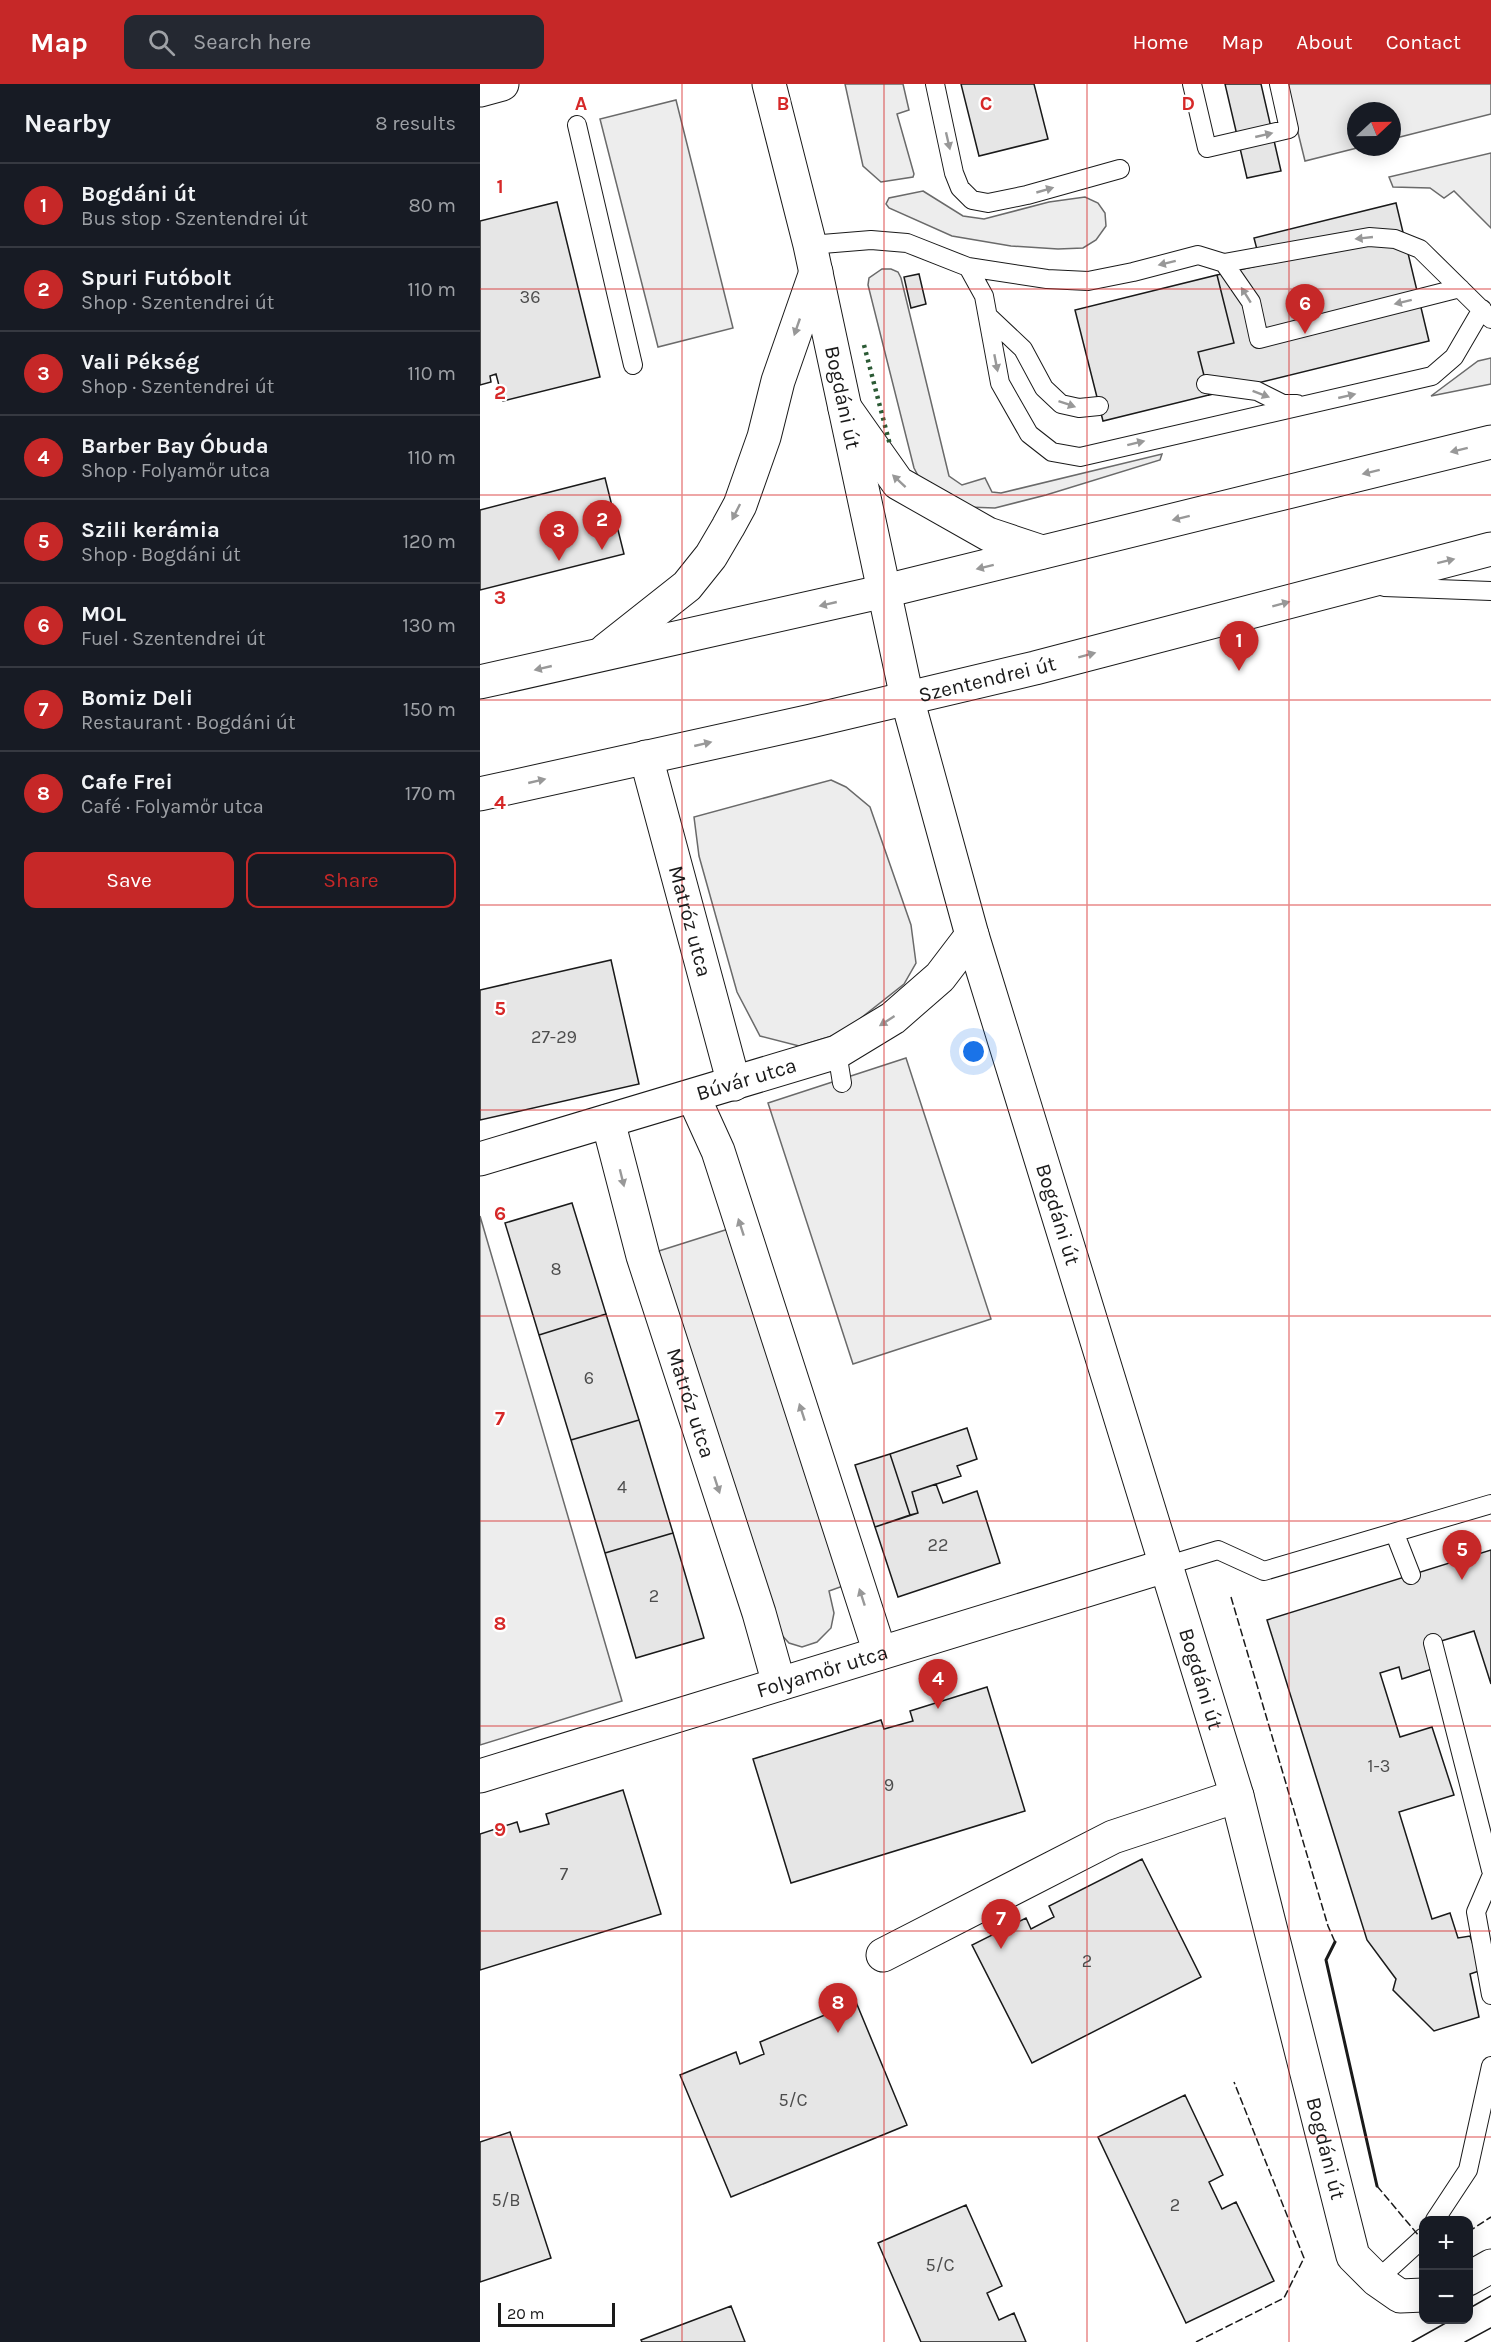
<!DOCTYPE html>
<meta charset="utf-8">
<style>
:root{--surface:#171b24;--page:#242831;--text:#f1f3f6;--muted:#9ea1a6;--line:#363941;--accent:#c62828}
body{margin:0;font-family:Karla,sans-serif;background:var(--page);color:var(--text)}
.controls{position:absolute;right:18px;bottom:18px;display:grid;overflow:hidden;border-radius:12px;box-shadow:0 3px 15px #0003}
.controls button{width:54px;height:54px;display:grid;place-items:center;padding:0;border:0;border-bottom:2px solid var(--line);background:var(--surface);color:var(--text);font:30px sans-serif}
.compass{position:absolute;left:867px;top:18px;width:54px;height:54px;border-radius:50%;background:var(--surface);box-shadow:0 3px 15px #0003;rotate:68deg}
.scale{position:absolute;left:18px;bottom:15px;width:117px;box-sizing:border-box;padding-left:6px;border:3px solid #1a1a1a;border-top:0;font-size:16px;line-height:21px;white-space:nowrap;color:#1a1a1a;-webkit-text-stroke:4px #fff;paint-order:stroke}
.you{position:absolute;left:494px;top:968px;width:21px;height:21px;margin:-15px;border:4px solid #fff;border-radius:50%;background:#1a73e8;box-shadow:0 0 0 9px #1a73e833}
.badge{display:grid;place-items:center;width:39px;height:39px;border-radius:50%;background:var(--accent);color:#fff;font-size:20px;font-weight:700}
.pin{position:absolute;translate:-50% -50px;filter:drop-shadow(0 2px 3px #0008)}
.pin::after{content:'';position:absolute;top:32px;width:21px;height:18px;background:inherit;clip-path:polygon(0 0,100% 0,50% 100%)}
.list{margin:0;padding:0;list-style:none}
h2{display:flex;justify-content:space-between;align-items:center;height:78px;margin:0;padding:0 24px;font-size:26px}
h2 small{font-size:20px;font-weight:400;color:var(--muted)}
.list li{display:grid;grid-template-columns:39px 1fr auto;gap:18px;align-items:center;box-sizing:border-box;height:84px;padding:0 24px;border-top:2px solid var(--line)}
.list b{display:block;font-size:22px;white-space:nowrap}
.list p{margin:0;font-size:20px;white-space:nowrap;color:var(--muted)}
.list em{font-size:20px;font-style:normal;color:var(--muted)}
.actions{display:flex;gap:12px;padding:18px 24px}
.actions a{flex:1;padding:14px 0;border:2px solid var(--accent);border-radius:12px;text-align:center;font-size:21px;color:var(--accent)}
.actions .main{background:var(--accent);color:#fff}
.icon{flex:none;width:33px;height:33px;fill:none;stroke:currentColor;stroke-width:2;stroke-linecap:round;stroke-linejoin:round}
.map{position:relative;flex:none;width:1011px;height:2258px;overflow:hidden}
header{display:flex;align-items:center;gap:36px;box-sizing:border-box;height:84px;padding:0 30px;background:var(--accent);color:#fff}
header strong{font-size:28px}
nav{display:flex;gap:33px;margin-inline-start:auto;font-size:21px}
.search{width:420px;height:54px;background:var(--page);display:flex;align-items:center;gap:15px;box-sizing:border-box;padding:0 21px;border-radius:12px;color:var(--muted);font-size:22px}
main{display:flex}
aside{flex:1;background:var(--surface)}
.map>svg:first-child{display:block}
.built{fill:#ededed;stroke:#6a6a6a;stroke-width:1.5}
.building{fill:#e6e6e6;stroke:#1a1a1a;stroke-width:1.5}
.lines{fill:none;stroke-linecap:round;stroke-linejoin:round}
.service-casing{stroke:#1a1a1a;stroke-width:20}
.minor-casing{stroke:#1a1a1a;stroke-width:35}
.tertiary-casing{stroke:#1a1a1a;stroke-width:35}
.primary-casing{stroke:#1a1a1a;stroke-width:35}
.service{stroke:#fff;stroke-width:18}
.minor{stroke:#fff;stroke-width:33}
.tertiary{stroke:#fff;stroke-width:33}
.primary{stroke:#fff;stroke-width:33}
.tram{stroke:#1a1a1a;stroke-width:1.5}
.hedge{stroke:#2b5a34;stroke-width:4.5;stroke-dasharray:3 4.5;stroke-linecap:butt}
.fence{stroke:#1a1a1a;stroke-width:1.5;stroke-dasharray:8 3;stroke-linecap:butt}
.wall{stroke:#1a1a1a;stroke-width:3}
.oneway{fill:#989898}
.grid{fill:none;stroke:#d62828;stroke-width:1.5;stroke-opacity:0.55}
.labels{text-anchor:middle;stroke-width:4.5;stroke-linejoin:round;paint-order:stroke}
.number-label{font-size:18px;fill:#4d4d4d}
.street-label{font-size:21px;fill:#1a1a1a;stroke:#fff}
.grid-label{font-size:20px;text-anchor:middle;font-weight:bold;fill:#d62828;stroke:#fff;stroke-width:4.5;stroke-linejoin:round;paint-order:stroke}
</style>
<header>
<strong>Map</strong>
<div class="search"><svg class="icon" aria-label="search" viewBox="0 0 24 24"><circle cx="10" cy="10" r="6"/><path d="M15 15l6 6"/></svg>Search here</div>
<nav><a>Home</a><a>Map</a><a>About</a><a>Contact</a></nav>
</header>
<main>
<aside>
<h2>Nearby<small>8 results</small></h2>
<ul class="list">
<li><span class="badge">1</span><div><b>Bogdáni út</b><p>Bus stop · Szentendrei út</p></div><em>80 m</em></li>
<li><span class="badge">2</span><div><b>Spuri Futóbolt</b><p>Shop · Szentendrei út</p></div><em>110 m</em></li>
<li><span class="badge">3</span><div><b>Vali Pékség</b><p>Shop · Szentendrei út</p></div><em>110 m</em></li>
<li><span class="badge">4</span><div><b>Barber Bay Óbuda</b><p>Shop · Folyamőr utca</p></div><em>110 m</em></li>
<li><span class="badge">5</span><div><b>Szili kerámia</b><p>Shop · Bogdáni út</p></div><em>120 m</em></li>
<li><span class="badge">6</span><div><b>MOL</b><p>Fuel · Szentendrei út</p></div><em>130 m</em></li>
<li><span class="badge">7</span><div><b>Bomiz Deli</b><p>Restaurant · Bogdáni út</p></div><em>150 m</em></li>
<li><span class="badge">8</span><div><b>Cafe Frei</b><p>Café · Folyamőr utca</p></div><em>170 m</em></li>
</ul>
<div class="actions"><a class="main">Save</a><a>Share</a></div>
</aside>
<div class="map">
<svg width="1011" height="2258" viewBox="0 0 1011 2258">
<rect width="100%" height="100%" fill="#fff"/>
<!-- built -->
<path class="built" d="M365 0H423L429 26 417 30 434 90 433 93 401 98 383 82Z
M806 0H1011V30L912 55V27H876V63H881L825 77Z
M196 16 253 244 178 263 120 35Z
M1011 69V144L974 107 964 114 950 104 913 103 909 93Z
M443 107 483 132 504 135 569 118 605 113 618 119 625 129 626 142 616 156 603 164 578 165 531 162 472 152 409 124 406 120 409 114Z
M402 185H411L418 188 421 194 469 392 482 401 505 394 512 408 521 409 682 370 680 376 566 411 515 424 487 423 442 399 434 384 388 201 389 194Z
M1011 274V300L951 312 998 277Z
M351 696 366 703 390 723 431 841 436 879 424 900 362 949 319 962 280 952 257 908 219 772 214 733Z
M426 974 511 1235 373 1280 288 1019Z
M0 1132 142 1617 0 1661Z
M261 1141 377 1497 349 1507 354 1529 351 1544 337 1558 322 1563 309 1559 299 1548 163 1172Z"/>
<!-- building -->
<path class="building" d="M481 0H554L568 55 499 72Z
M745 0H781L801 87 767 94Z
M77 118 120 293 23 317 16 290 10 292 11 298 0 301V137Z
M916 119 949 257 729 311 718 268 754 259 737 191 781 181 774 154Z
M439 190 446 220 431 224 424 193Z
M737 191 754 259 718 268 729 311 623 337 595 226Z
M125 394 144 470 0 506V426Z
M131 876 159 1000 0 1036V906Z
M92 1119 126 1230 59 1251 25 1139Z
M126 1230 159 1336 91 1356 59 1251Z
M159 1336 193 1449 125 1469 91 1356Z
M487 1344 497 1375 477 1382 481 1392 432 1408 438 1429 430 1431 410 1370Z
M410 1370 430 1431 395 1443 375 1381Z
M456 1400 463 1419 497 1407 520 1479 418 1513 395 1443 438 1429 432 1408Z
M193 1449 224 1554 156 1574 125 1469Z
M1011 1466V1600L994 1547 948 1561 955 1584 922 1595 919 1583 900 1589 920 1653 952 1643 974 1711 919 1728 952 1835 970 1829 978 1854 990 1852 1002 1886 990 1890 999 1933 954 1947 913 1906 916 1895 887 1856 787 1536Z
M507 1603 545 1727 311 1799 273 1675 401 1636 404 1645 433 1637 430 1627Z
M143 1706 181 1830 0 1886V1750L37 1738 40 1748 69 1740 66 1730Z
M662 1775 721 1893 552 1979 492 1861 546 1834 551 1845 574 1833 569 1822Z
M376 1918 427 2041 251 2113 200 1991 256 1968 260 1980 284 1970 280 1958Z
M705 2011 743 2091 729 2098 742 2125 756 2118 794 2197 706 2239 618 2053Z
M30 2048 71 2174 0 2198V2058Z
M486 2121 522 2202 507 2209 519 2236 534 2229 546 2258H441L398 2159Z
M251 2222 265 2258H162L161 2256Z"/>
<g class="lines">
<defs>
<path id="service" d="M455 0 474 89 480 104 492 116 508 119 547 111 640 85
M712 0 727 64 809 45 799 0
M97 41 153 281
M330 161 391 156 427 159 488 183 567 195 608 197 653 188 718 171 744 179 889 153 915 155 940 165 1011 235
M744 179 771 218 779 255 980 204
M488 183 504 212 520 299 549 350 572 368 600 373 952 292 974 273 1002 225
M508 232 543 265 564 304 581 320 599 324 619 322
M726 300 777 307 803 320H817
M904 503 1011 507
M357 968 362 999
M915 1450 931 1491
M685 1482 738 1466 784 1487 1011 1420
M953 1559 1011 1786
M1011 1793 996 1828 1011 1911
M955 2136 988 2086 1011 1982
M897 2196 944 2153"/>
<g id="minor">
<path d="M0 6 22 0"/>
<path id="s1" d="M427 614 492 851 757 1712 873 2172 897 2196 920 2212 944 2211"/>
<path id="s2" d="M166 673 254 1000"/>
<path d="M213 1012 238 1067 400 1569"/>
<path id="s3" d="M128 1037 163 1172 279 1529 299 1600"/>
<path id="s4" d="M0 1075 357 968 413 934 460 893 492 851"/>
<path id="s5" d="M0 1692 685 1482"/>
<path d="M403 1871 633 1753 757 1712"/>
<path d="M988 2195 1011 2182"/>
</g>
<g id="tertiary">
<path id="s6" d="M289 0 330 161 427 614"/>
</g>
<g id="primary">
<path d="M365 324 418 399 508 450 562 468"/>
<path d="M126 566 207 502 231 472 248 443 260 421 284 353 298 297 336 188"/>
<path d="M0 598 405 507 1011 358"/>
<path id="s7" d="M0 710 331 637 555 584 1011 465"/>
</g>
</defs>
<!-- service casing -->
<use href="#service" class="service-casing"/>
<!-- minor casing -->
<use href="#minor" class="minor-casing"/>
<!-- tertiary casing -->
<use href="#tertiary" class="tertiary-casing"/>
<!-- primary casing -->
<use href="#primary" class="primary-casing"/>
<!-- service -->
<use href="#service" class="service"/>
<!-- minor -->
<use href="#minor" class="minor"/>
<!-- tertiary -->
<use href="#tertiary" class="tertiary"/>
<!-- primary -->
<use href="#primary" class="primary"/>
<!-- tram -->
<path class="tram" d="M988 2225 1011 2212
M932 2258 971 2236
M985 2258 1011 2244"/>
<!-- hedge -->
<path class="hedge" d="M384 261 410 361"/>
<!-- fence -->
<path class="fence" d="M751 1513 848 1842 855 1858
M897 2102 939 2152
M988 2148 1011 2133
M716 2258 804 2214 824 2174 754 1998"/>
<!-- wall -->
<path class="wall" d="M855 1858 846 1876 897 2102"/>
</g>
<!-- one-way arrows -->
<defs><path id="oneway-solid" d="M-6-.8H1V-3.2L6.5 0L1 3.2V.8H-6Z" transform="scale(1.5)"/></defs>
<g class="oneway">
<use href="#oneway-solid" transform="translate(784 51) rotate(-13)"/>
<use href="#oneway-solid" transform="translate(468 57) rotate(77)"/>
<use href="#oneway-solid" transform="translate(565 106) rotate(-16)"/>
<use href="#oneway-solid" transform="translate(884 154) rotate(174)"/>
<use href="#oneway-solid" transform="translate(687 179) rotate(166)"/>
<use href="#oneway-solid" transform="translate(766 211) rotate(-122)"/>
<use href="#oneway-solid" transform="translate(923 218) rotate(166)"/>
<use href="#oneway-solid" transform="translate(317 243) rotate(109)"/>
<use href="#oneway-solid" transform="translate(516 279) rotate(79)"/>
<use href="#oneway-solid" transform="translate(781 310) rotate(21)"/>
<use href="#oneway-solid" transform="translate(867 312) rotate(-13)"/>
<use href="#oneway-solid" transform="translate(587 320) rotate(19)"/>
<use href="#oneway-solid" transform="translate(656 359) rotate(-14)"/>
<use href="#oneway-solid" transform="translate(979 366) rotate(166)"/>
<use href="#oneway-solid" transform="translate(891 388) rotate(166)"/>
<use href="#oneway-solid" transform="translate(419 397) rotate(-137)"/>
<use href="#oneway-solid" transform="translate(256 428) rotate(117)"/>
<use href="#oneway-solid" transform="translate(701 434) rotate(166)"/>
<use href="#oneway-solid" transform="translate(966 477) rotate(-14)"/>
<use href="#oneway-solid" transform="translate(505 483) rotate(166)"/>
<use href="#oneway-solid" transform="translate(348 520) rotate(167)"/>
<use href="#oneway-solid" transform="translate(801 520) rotate(-15)"/>
<use href="#oneway-solid" transform="translate(607 571) rotate(-15)"/>
<use href="#oneway-solid" transform="translate(63 584) rotate(167)"/>
<use href="#oneway-solid" transform="translate(223 660) rotate(-13)"/>
<use href="#oneway-solid" transform="translate(57 697) rotate(-13)"/>
<use href="#oneway-solid" transform="translate(407 937) rotate(147)"/>
<use href="#oneway-solid" transform="translate(142 1094) rotate(76)"/>
<use href="#oneway-solid" transform="translate(261 1143) rotate(-108)"/>
<use href="#oneway-solid" transform="translate(322 1328) rotate(-108)"/>
<use href="#oneway-solid" transform="translate(237 1401) rotate(72)"/>
<use href="#oneway-solid" transform="translate(382 1513) rotate(-108)"/>
</g>
<!-- grid -->
<path class="grid" d="M202 0V2258M404 0V2258M607 0V2258M809 0V2258M0 205H1011M0 411H1011M0 616H1011M0 821H1011M0 1026H1011M0 1232H1011M0 1437H1011M0 1642H1011M0 1847H1011M0 2053H1011"/>
<g class="labels">
<!-- number labels -->
<g class="number-label">
<text x="50" y="219">36</text>
<text x="74" y="959">27-29</text>
<text x="76" y="1191">8</text>
<text x="109" y="1300">6</text>
<text x="142" y="1409">4</text>
<text x="458" y="1467">22</text>
<text x="174" y="1518">2</text>
<text x="899" y="1688">1-3</text>
<text x="409" y="1707">9</text>
<text x="84" y="1796">7</text>
<text x="607" y="1883">2</text>
<text x="313" y="2022">5/C</text>
<text x="26" y="2122">5/B</text>
<text x="695" y="2127">2</text>
<text x="460" y="2187">5/C</text>
</g>
<!-- street labels -->
<g class="street-label">
<text dy="7" stroke="none"><textPath href="#s6" startOffset="322">Bogdáni út</textPath></text>
<text dy="7" stroke="none"><textPath href="#s7" startOffset="520">Szentendrei út</textPath></text>
<text dy="7" stroke="none"><textPath href="#s2" startOffset="170">Matróz utca</textPath></text>
<text dy="7" stroke="none"><textPath href="#s4" startOffset="278">Búvár utca</textPath></text>
<text dy="7" stroke="none"><textPath href="#s1" startOffset="538">Bogdáni út</textPath></text>
<text dy="7" stroke="none"><textPath href="#s3" startOffset="294">Matróz utca</textPath></text>
<text dy="7" stroke="none"><textPath href="#s5" startOffset="358">Folyamőr utca</textPath></text>
<text dy="7" stroke="none"><textPath href="#s1" startOffset="1024">Bogdáni út</textPath></text>
<text dy="7" stroke="none"><textPath href="#s1" startOffset="1510">Bogdáni út</textPath></text>
</g>
</g>
<g class="grid-label">
<text x="101" y="26">A</text>
<text x="303" y="26">B</text>
<text x="506" y="26">C</text>
<text x="708" y="26">D</text>
<text x="20" y="109">1</text>
<text x="20" y="315">2</text>
<text x="20" y="520">3</text>
<text x="20" y="725">4</text>
<text x="20" y="931">5</text>
<text x="20" y="1136">6</text>
<text x="20" y="1341">7</text>
<text x="20" y="1546">8</text>
<text x="20" y="1752">9</text>
</g>
</svg>
<div class="controls">
<button>+</button>
<button>−</button>
</div>
<svg class="compass" viewBox="-18 -18 36 36"><path d="M0-13l5 13h-10z" fill="#e53935"/><path d="M0 13l5-13h-10z" fill="#9ea1a6"/></svg>
<div class="scale">20 m</div>
<div class="you"></div>
<div class="pin badge" style="left:759px;top:587px">1</div>
<div class="pin badge" style="left:122px;top:466px">2</div>
<div class="pin badge" style="left:79px;top:477px">3</div>
<div class="pin badge" style="left:458px;top:1625px">4</div>
<div class="pin badge" style="left:982px;top:1496px">5</div>
<div class="pin badge" style="left:825px;top:250px">6</div>
<div class="pin badge" style="left:521px;top:1865px">7</div>
<div class="pin badge" style="left:358px;top:1949px">8</div>
</div>
</main>
